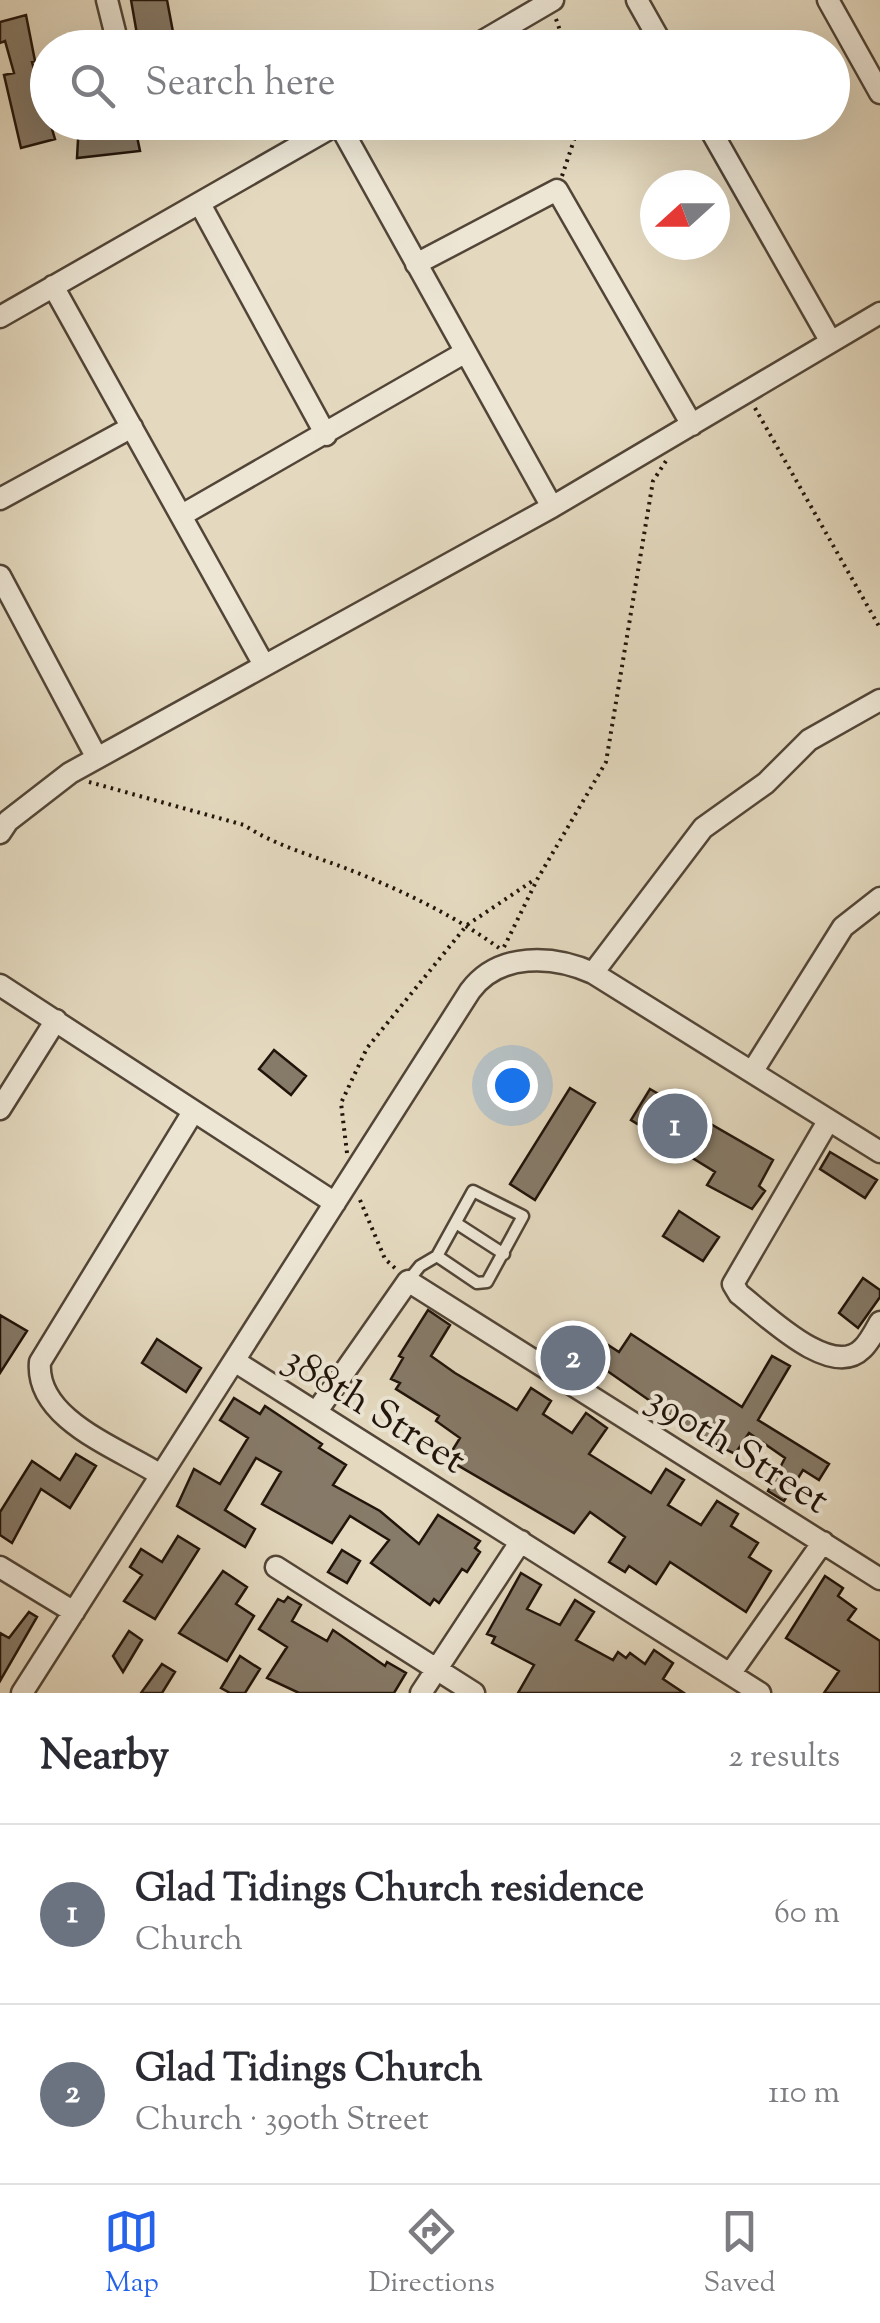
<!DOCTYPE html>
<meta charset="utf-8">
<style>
:root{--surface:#fff;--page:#f7f7f7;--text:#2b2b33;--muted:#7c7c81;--line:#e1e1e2;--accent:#2563eb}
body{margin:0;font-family:"Sorts Mill Goudy",serif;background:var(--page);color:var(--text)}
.compass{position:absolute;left:640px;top:170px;width:90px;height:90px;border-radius:50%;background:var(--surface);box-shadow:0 10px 40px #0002;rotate:249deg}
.you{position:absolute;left:512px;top:1085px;width:35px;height:35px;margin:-25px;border:8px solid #fff;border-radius:50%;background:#1a73e8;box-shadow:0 0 0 15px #1a73e833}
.badge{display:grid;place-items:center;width:65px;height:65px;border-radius:50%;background:var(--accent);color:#fff;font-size:32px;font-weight:700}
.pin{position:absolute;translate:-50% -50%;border:5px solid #fff;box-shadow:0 2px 10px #0006}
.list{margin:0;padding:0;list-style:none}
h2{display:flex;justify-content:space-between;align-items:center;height:130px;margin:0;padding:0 40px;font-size:42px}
h2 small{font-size:32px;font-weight:400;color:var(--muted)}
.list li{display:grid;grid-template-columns:65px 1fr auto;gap:30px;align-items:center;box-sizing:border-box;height:180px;padding:0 40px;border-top:2px solid var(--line)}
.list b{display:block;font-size:38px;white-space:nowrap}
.list p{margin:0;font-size:32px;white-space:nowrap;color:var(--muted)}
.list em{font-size:32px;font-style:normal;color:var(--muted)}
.icon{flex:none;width:55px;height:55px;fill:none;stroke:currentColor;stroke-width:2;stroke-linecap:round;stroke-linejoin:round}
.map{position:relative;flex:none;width:880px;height:1693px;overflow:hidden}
.search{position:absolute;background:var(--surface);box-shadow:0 10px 40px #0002;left:30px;right:30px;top:30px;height:110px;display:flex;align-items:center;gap:25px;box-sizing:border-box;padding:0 35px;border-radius:55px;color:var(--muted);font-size:38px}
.sheet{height:490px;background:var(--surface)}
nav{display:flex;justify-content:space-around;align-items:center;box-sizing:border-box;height:140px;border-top:2px solid var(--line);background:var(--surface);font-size:28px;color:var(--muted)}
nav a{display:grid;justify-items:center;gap:5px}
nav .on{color:var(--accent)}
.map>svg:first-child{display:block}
.building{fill:#867a68;stroke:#21140a;stroke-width:2.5}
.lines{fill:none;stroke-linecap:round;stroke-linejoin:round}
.lane-casing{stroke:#524537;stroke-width:15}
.street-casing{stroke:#524537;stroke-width:25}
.path{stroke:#21140a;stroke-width:4;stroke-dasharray:2.5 5;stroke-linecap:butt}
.lane{stroke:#ede6d5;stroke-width:10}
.street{stroke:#ede6d5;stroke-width:20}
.labels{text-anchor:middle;stroke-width:8;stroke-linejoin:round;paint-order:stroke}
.street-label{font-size:40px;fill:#21140a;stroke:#ede6d5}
</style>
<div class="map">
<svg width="880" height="1693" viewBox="0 0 880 1693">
<rect width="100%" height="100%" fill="#e4d9bf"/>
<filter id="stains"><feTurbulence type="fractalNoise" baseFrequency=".002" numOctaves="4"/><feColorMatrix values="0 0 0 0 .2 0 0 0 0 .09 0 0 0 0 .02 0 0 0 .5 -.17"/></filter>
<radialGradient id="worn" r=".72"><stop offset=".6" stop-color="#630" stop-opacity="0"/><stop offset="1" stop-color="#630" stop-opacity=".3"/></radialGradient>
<!-- building -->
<path class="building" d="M131 0H167L176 48H151L148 38 138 40Z
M26 15 35 61 32 62 55 139 21 148 4 75 14 73 5 41 0 43V22Z
M79 122H134L140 151 77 158Z
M274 1050 306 1076 291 1095 259 1069Z
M570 1088 595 1103 535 1200 510 1184Z
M650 1089 773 1160 759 1186 765 1191 752 1209 707 1185 715 1172 631 1120Z
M830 1152 877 1180 865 1198 820 1169Z
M679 1211 719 1237 703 1261 663 1236Z
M863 1278 880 1290V1297L858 1328 839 1313Z
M428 1310 450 1325 431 1356 455 1373 517 1410 531 1388 551 1401 543 1414 572 1433 586 1413 607 1428 589 1454 651 1493 666 1469 684 1480 668 1505 701 1525 717 1501 738 1514 731 1526 758 1543 749 1557 771 1571 746 1612 670 1562 656 1584 629 1566 625 1572 609 1562 625 1537 590 1512 574 1533 447 1459 460 1438 436 1421 439 1416 396 1389 400 1383 391 1379 403 1358 399 1356Z
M0 1315 27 1331 0 1373Z
M631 1334 742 1407 772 1356 790 1366 758 1420 829 1464 819 1480 803 1470 784 1501 768 1491 785 1458 749 1433 735 1454 706 1440 593 1361 605 1343 619 1352Z
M157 1339 201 1368 186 1392 142 1363Z
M234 1398 260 1414 265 1406 322 1444 319 1448 346 1465 333 1485 380 1511 419 1544 438 1515 480 1541 475 1548 480 1552 467 1572 462 1569 439 1603 434 1599 430 1605 371 1563 389 1540 350 1516 332 1543 262 1504 281 1472 256 1458 225 1510 255 1529 245 1547 177 1506 194 1469 220 1484 248 1438 220 1420Z
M76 1454 96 1466 70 1508 41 1489 12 1543 0 1535V1512L32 1461 60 1480Z
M178 1536 199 1549 155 1619 124 1601 142 1575 130 1567 141 1549 162 1562Z
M342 1550 360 1561 347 1583 328 1572Z
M223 1571 247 1587 236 1604 254 1616 227 1661 179 1633Z
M521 1573 541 1585 527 1609 560 1625 575 1600 594 1612 576 1640 613 1660 618 1652 626 1658 630 1653 645 1664 654 1650 673 1663 663 1679 684 1693H518L534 1665 492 1643 495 1637 487 1634Z
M825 1576 843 1588 838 1596 856 1609 848 1620 880 1641V1693H824L839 1671 786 1638Z
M288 1597 301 1605 292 1621 327 1641 333 1630 385 1666 387 1662 406 1673 394 1693H299L267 1678 287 1647 259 1629 278 1599 284 1602Z
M29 1612 37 1617 0 1681V1633L9 1638Z
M129 1631 142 1640 123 1672 113 1656Z
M240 1656 260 1669 245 1693H230L221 1688Z
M162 1664 175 1672 162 1693H141Z"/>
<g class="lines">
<defs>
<path id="lane" d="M456 1223 504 1254
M408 1281 420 1266 437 1256 473 1191 523 1216 487 1282 477 1283 437 1256"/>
<path id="street" d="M107 0 119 48
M637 0 664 48
M828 0 880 93
M471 48 553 0
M706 122 831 342
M339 124 552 507
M200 204 326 435
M416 264 557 190 692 425
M53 286 264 665
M0 317 341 122
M0 499 132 427
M182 515 464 353
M0 576 97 758
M0 833 8 821 70 773 552 507 880 313
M593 973 703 828 766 783 809 740 880 700
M0 985 335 1203
M752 1072 843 927 880 898
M0 1109 56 1020
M827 1123 733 1284 739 1294C765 1314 831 1380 862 1349 869 1343 875 1331 880 1322
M236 1362 760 1693
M317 1411 408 1281 880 1579
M159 1474C118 1448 35 1419 40 1362L193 1112
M0 1567 74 1612
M276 1567 474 1693
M730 1674 823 1542
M22 1693 470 991C499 952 553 955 593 973L880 1152
M421 1693 521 1541"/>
</defs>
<!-- lane casing -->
<use href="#lane" class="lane-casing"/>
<!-- street casing -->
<use href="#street" class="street-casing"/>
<!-- path -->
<path class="path" d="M556 19 566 48
M562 176 580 122
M755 408 880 628
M89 782 244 825C274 845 311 855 345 868 399 889 452 914 499 948
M504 947 538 878 606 762 653 481 666 461
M347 1153 341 1103 367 1048 467 925 534 880
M360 1200 385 1259 397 1270"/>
<!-- lane -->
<use href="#lane" class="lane"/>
<!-- street -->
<use href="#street" class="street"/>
</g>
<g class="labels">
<!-- street labels -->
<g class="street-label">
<text transform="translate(376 1408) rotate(32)" y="14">388th Street</text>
<text transform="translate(739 1448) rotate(32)" y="14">390th Street</text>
</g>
</g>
<rect width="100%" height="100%" filter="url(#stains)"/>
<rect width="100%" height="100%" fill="url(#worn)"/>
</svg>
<svg class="compass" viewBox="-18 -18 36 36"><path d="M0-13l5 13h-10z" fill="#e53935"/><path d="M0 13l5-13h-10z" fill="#7c7c81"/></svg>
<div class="you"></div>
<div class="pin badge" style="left:675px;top:1126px;background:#6b7280">1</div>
<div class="pin badge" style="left:573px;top:1358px;background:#6b7280">2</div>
<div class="search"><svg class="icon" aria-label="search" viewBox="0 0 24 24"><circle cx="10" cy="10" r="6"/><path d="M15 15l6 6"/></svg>Search here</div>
</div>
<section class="sheet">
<h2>Nearby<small>2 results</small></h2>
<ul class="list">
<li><span class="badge" style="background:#6b7280">1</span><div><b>Glad Tidings Church residence</b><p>Church</p></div><em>60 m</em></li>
<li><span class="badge" style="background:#6b7280">2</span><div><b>Glad Tidings Church</b><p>Church · 390th Street</p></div><em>110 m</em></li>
</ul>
</section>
<nav>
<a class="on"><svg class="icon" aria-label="map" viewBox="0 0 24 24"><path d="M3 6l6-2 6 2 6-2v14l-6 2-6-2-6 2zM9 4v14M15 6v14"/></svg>Map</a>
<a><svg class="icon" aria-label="directions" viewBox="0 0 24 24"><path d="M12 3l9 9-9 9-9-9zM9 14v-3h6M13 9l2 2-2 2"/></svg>Directions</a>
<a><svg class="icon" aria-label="saved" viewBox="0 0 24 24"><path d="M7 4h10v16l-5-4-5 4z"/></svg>Saved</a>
</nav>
